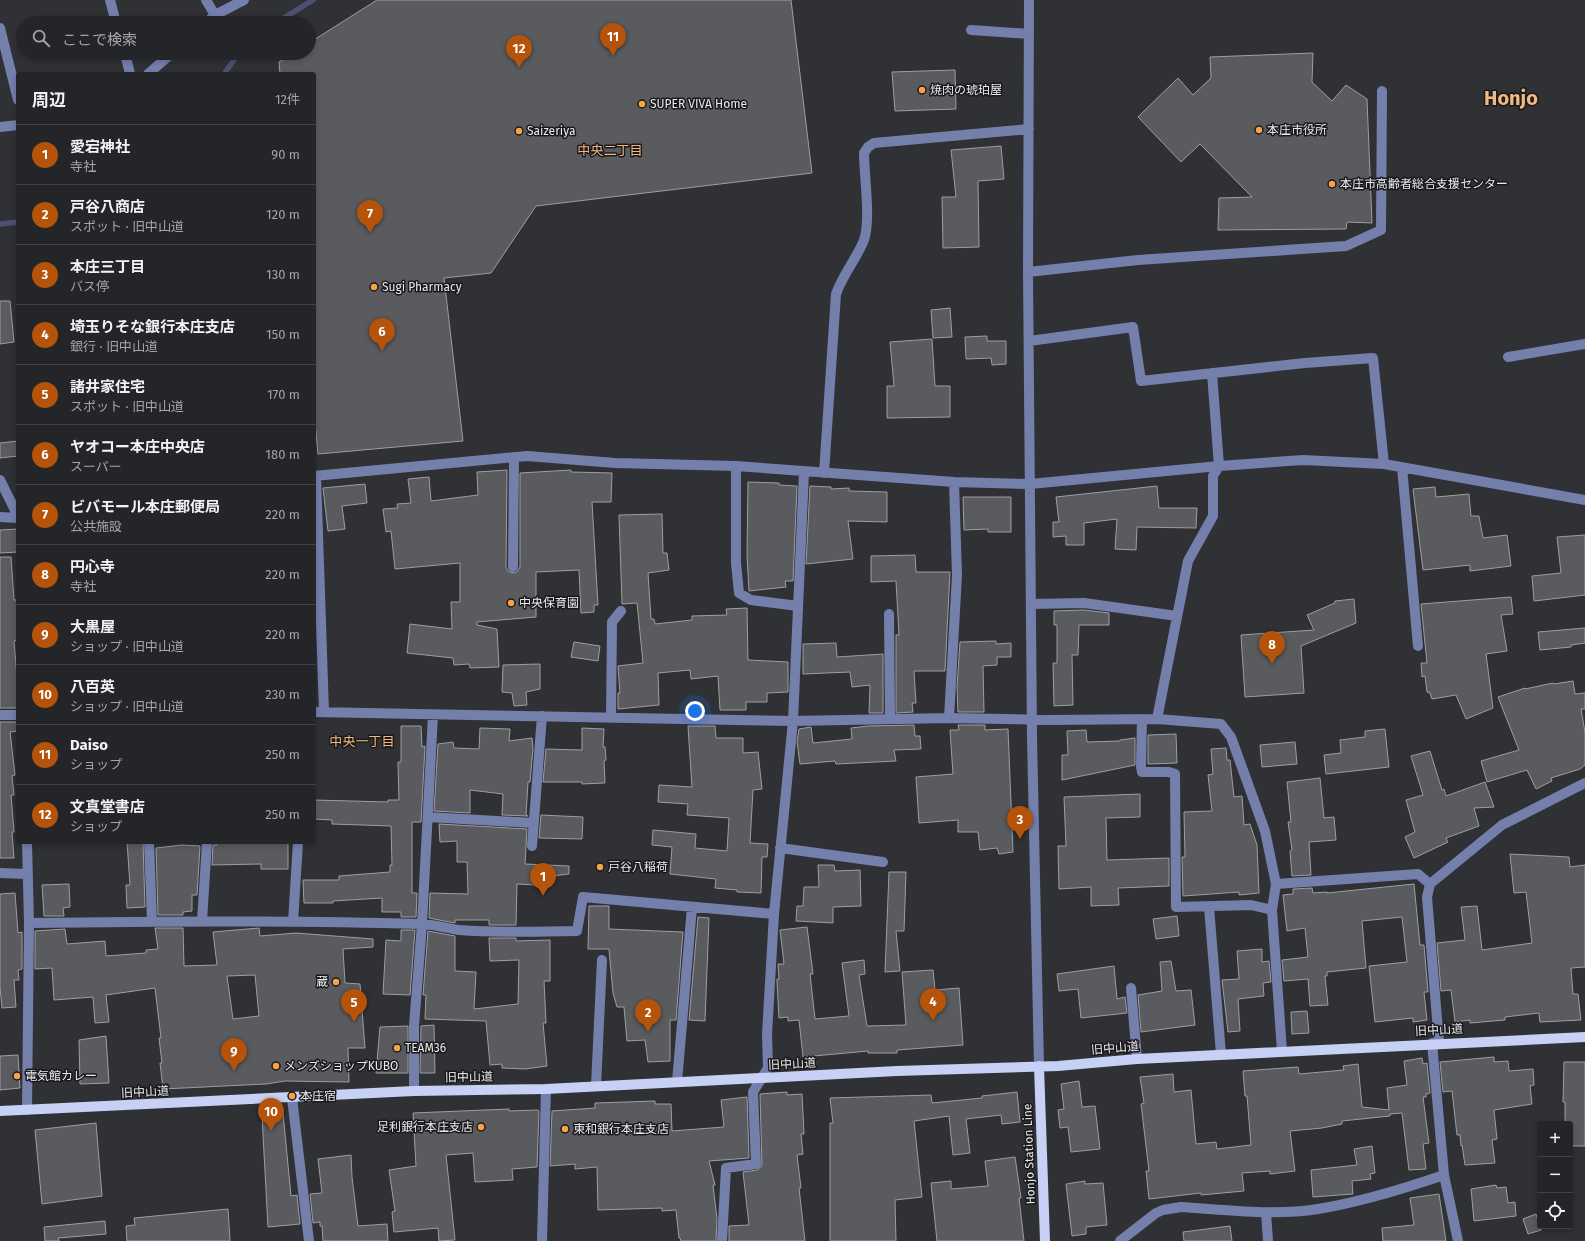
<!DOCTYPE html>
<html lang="ja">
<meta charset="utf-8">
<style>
:root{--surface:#242528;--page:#2c2d30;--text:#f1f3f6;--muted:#a3a5a8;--line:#414245;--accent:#b45309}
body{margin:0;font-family:"Fira Sans","Noto Sans JP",sans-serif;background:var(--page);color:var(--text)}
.controls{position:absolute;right:12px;bottom:12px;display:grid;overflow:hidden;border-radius:4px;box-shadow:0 2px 6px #0003}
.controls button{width:36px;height:36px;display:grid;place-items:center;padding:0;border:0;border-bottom:1px solid var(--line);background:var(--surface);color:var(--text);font:20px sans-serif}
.you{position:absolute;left:695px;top:711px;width:14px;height:14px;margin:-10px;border:3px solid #fff;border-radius:50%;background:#1a73e8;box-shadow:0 0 0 6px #1a73e833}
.badge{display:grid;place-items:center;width:26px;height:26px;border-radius:50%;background:var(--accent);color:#fff;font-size:13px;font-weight:700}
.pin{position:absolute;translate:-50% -33px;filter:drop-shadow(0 1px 2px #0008)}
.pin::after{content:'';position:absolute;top:21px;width:14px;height:12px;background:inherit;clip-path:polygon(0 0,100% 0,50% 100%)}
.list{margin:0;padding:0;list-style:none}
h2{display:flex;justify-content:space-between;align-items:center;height:52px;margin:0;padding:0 16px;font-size:17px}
h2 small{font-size:13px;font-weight:400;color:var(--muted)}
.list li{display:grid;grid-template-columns:26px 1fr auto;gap:12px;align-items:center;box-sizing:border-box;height:60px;padding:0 16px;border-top:1px solid var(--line)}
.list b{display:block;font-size:15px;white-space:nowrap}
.list p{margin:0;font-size:13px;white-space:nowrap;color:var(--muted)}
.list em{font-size:13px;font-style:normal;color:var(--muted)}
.icon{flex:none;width:22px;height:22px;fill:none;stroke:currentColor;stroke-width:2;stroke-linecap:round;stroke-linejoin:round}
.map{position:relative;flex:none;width:1585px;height:1241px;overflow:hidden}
.search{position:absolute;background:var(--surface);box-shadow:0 2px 6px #0003;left:16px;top:16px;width:300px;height:44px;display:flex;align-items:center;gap:10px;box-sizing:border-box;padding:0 14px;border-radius:22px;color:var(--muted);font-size:15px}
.panel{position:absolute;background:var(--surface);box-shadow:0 2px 6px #0003;left:16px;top:72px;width:300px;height:772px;border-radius:4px}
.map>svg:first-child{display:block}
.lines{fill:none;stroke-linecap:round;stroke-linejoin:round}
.stream{stroke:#4f4e74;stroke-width:5.5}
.building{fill:#5a5b5f;stroke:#9d9ea3;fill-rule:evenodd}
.minor{stroke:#757fac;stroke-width:10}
.major{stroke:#c7d0f5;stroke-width:10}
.poi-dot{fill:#f6a247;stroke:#19191b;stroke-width:1.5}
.labels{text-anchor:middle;stroke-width:3;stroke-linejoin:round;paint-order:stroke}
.poi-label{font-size:12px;fill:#eaeaed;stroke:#19191b;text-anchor:start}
.street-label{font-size:12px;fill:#eaeaed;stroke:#19191b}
.neighbourhood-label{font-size:13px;fill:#f3b87f;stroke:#19191b}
.town-label{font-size:20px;font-weight:bold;fill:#f3b87f;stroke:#19191b}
</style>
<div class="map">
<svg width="1585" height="1241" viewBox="0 0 1585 1241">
<rect width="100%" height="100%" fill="#303135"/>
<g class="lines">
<!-- stream -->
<path class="stream" d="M276 23 313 0
M224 74 239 53
M0 224 18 222"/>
</g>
<!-- building -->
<path class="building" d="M377 0H791L812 173 536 206 491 273 444 278 463 441 318 454 314 411V74H280L279 62 294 53H309V43Z
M1313 53 1312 82 1332 101 1346 85 1367 99 1372 223 1347 222 1346 229 1218 230 1219 198 1252 197 1200 144 1181 162 1138 117 1178 78 1193 95 1211 78 1210 57Z
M955 70 956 109 895 111 892 72Z
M1001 146 1004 179 978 181 979 247 943 248 942 197H956L951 150Z
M0 301H10L14 342 0 344Z
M950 308 952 337 933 338 931 310Z
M987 336V341H1006V364L992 365 991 358 966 359 965 337Z
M932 339 935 386H950V417L887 418V386H894L890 342Z
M18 441V456L0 458V443Z
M507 470 506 567 508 571 513 573 517 572 520 567V473L571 470V472L612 473 611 502H592L598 605H594V612L581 613 579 570 536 572V617L477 622V625L497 629 499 667 470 668 469 664 454 665 453 658 407 653 410 624 452 629 451 602H460V563L395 569 391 531 386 532 383 509 398 508 397 504 411 503 408 479 429 477 431 501 478 495 477 472Z
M748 482 779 483V485L797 486 793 581H785L786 587 749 591 747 555Z
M365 484 367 503 342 506 345 529 328 531 323 488Z
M810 486 831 487V489L849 488V491L887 492V522L848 521 853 559 806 564Z
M1157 486 1159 508H1197L1196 528 1137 527 1136 550 1115 549 1117 519 1084 523V545H1066V536L1053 537V522H1059L1056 497Z
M1435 487 1436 497 1469 494 1471 516H1479L1483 538 1507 535 1511 566 1470 571V565L1423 570 1413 489Z
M963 497H1011V532H988V529L964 530Z
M662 514 663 553H667L669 570 648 573 651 619H654L655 624 692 620V616L727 615 726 609 747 608 748 660 788 662V692L767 693V702H746V710H720L718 676 691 679 690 670 658 673 659 705 618 709V693H620L618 666 643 663 637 603 622 604 619 515Z
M18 529V552L0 553V530Z
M1585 535V595L1534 601 1532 576 1561 573 1557 537Z
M915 555 916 572H950L945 671H914L916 703H912L913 712 896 713V635H899L896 581 871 582V556Z
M0 557H11L14 600H18V640L14 641 18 689 17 708H0Z
M1511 597 1513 614 1501 615 1507 651 1486 654 1493 708 1466 719 1456 695 1432 699 1430 693 1427 692 1425 676 1422 677 1421 663H1427L1421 604Z
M1354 599 1356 623 1301 646 1304 693 1245 697 1241 635 1314 630 1307 615 1335 603V601Z
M1084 610 1109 613V625H1079L1078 655H1072L1073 705 1054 706 1053 663H1057V625H1054V611Z
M1585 628V643L1571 645V647L1540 650 1538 632Z
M996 641V644L1011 643V657H997V665L983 666 984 712H958L957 687 960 642Z
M574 642 600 646 598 661 571 657Z
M836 643 837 657 883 654V713H869L870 685 852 687 850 672 803 674V644Z
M540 664V689L526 692 527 705 514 706 512 693 502 692 503 665Z
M1573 681 1575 694 1585 693V709H1581L1585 732V765L1580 769 1551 778 1552 781 1536 789 1527 770 1487 782 1481 761 1519 750 1498 697 1525 688V689L1553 683 1554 684Z
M0 722H18V731L10 732 15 775 12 776 14 795H11L14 832H12L14 858H0Z
M914 725 915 736H920L921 749 894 750 896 761 836 764 835 761 800 764 797 742 799 729 811 727 813 743 852 739 851 728 868 726Z
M958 725H985V730L1008 729 1013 852 999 854 997 848 980 850 978 832H958V820L919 823 916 777 953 774 950 730H959Z
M401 726H421L422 747 425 746 421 822H412V893H417L416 917H401V912H382V898L333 901V903H304L303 880H339V876L390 872V865H392L391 826 332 824V820L314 819V800L388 802V800H399L398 762H401Z
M688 726H715L716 738H743V753L758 752 762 789 753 790 750 843 768 844 767 857H762L761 893 737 892V890L715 888 716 879 670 874 672 847 652 845 653 830 696 834 695 848 727 851 729 818 687 815 688 804 658 802 659 785 692 787Z
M480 728 510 729 509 741 532 738 533 749 530 782H528L526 815 528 816 502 815 503 794 470 790V813L434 811 438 744 453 742 454 748 479 749Z
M582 728 604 729 603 747H605L606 760 604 761 605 783 582 784V782H543L546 749 582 750Z
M1385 729 1389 767 1326 774 1324 755 1341 753 1340 740 1365 737V731Z
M1086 730 1087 742 1120 741V740L1135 738V765L1062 780V755H1068L1067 731Z
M1176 734 1177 763 1148 764V735Z
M1295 742 1297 764 1262 767 1260 745Z
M1226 748 1227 760H1230L1234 797 1242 796 1244 825 1250 824 1257 845 1259 893 1239 895V892L1183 896 1182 857H1185L1184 812 1212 811 1208 775 1213 774 1211 749Z
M1430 751 1442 790 1444 789 1446 796 1485 782 1494 807 1474 808 1479 826 1446 838 1448 842 1414 858 1405 837 1415 832 1406 800 1423 795 1411 756Z
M1320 778 1324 818 1334 817 1336 840 1309 842 1311 875 1292 876 1290 851 1292 850 1288 822H1291L1287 782Z
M1140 794V817L1106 818 1107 860 1169 858V886L1118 888 1119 905 1091 906V887L1059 889 1058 846H1066L1064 797Z
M541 815 583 817 582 839 539 838Z
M439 824 527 829 525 864 569 866V874L535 878V885L517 884 516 925H489V920H455V923L429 918 430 893 468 894 467 862H457V841L440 842Z
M127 842H143L145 907 127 908 126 885H130Z
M217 842H288V869H261V864L212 865 213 845H217Z
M182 845 200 846 197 895H192V911L183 912V915H158L156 848Z
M1510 854 1569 857 1570 867 1585 865V967L1571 968 1573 994H1578L1581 1020 1540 1022 1539 1013 1505 1017V1020L1470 1023V1020L1455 1022 1451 990 1441 991 1437 943 1465 940 1461 907 1477 906 1482 950 1532 943 1526 892 1514 893Z
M818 865H834L835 871 860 870 861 906 833 907V923L796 921 797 906H803L804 887H819Z
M889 872H906L904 931H896L900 971 885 972Z
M69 884 70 907 63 908 64 916H44L42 885Z
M1414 884 1420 945H1424L1428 992H1424L1427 1020 1413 1022V1018L1375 1022 1369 966 1407 962 1402 917 1362 921 1366 968 1327 972V976H1325L1328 1005 1310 1006 1308 979 1284 981 1282 960 1308 957 1305 928 1287 931 1283 895 1293 894V889L1312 888 1313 893 1327 892V893Z
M15 893 18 933 22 932V969L18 970 19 980H14L16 1007 2 1008 0 987V894Z
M589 906H609V929L683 932 676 1020H670V1061L648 1062 645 1040 627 1041 624 1007H617L613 993 609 949H588Z
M1177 916 1179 936 1156 939 1153 919Z
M698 917 709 918 705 1021 689 1020Z
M807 927 813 974H810L815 1019 849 1016 842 963 864 960 865 974 859 975 867 1026 906 1025 902 972 933 970 935 990 959 988 963 1045 897 1050V1053H868V1051L803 1057 799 1020 788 1021V1017L779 1018 777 982V979H779L778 964H784L780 930Z
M155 928H183L184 966 217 965 213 932 259 928 260 936 296 933 373 939V947L343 949 345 983 360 984 365 1048H348L349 1082 285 1081 266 1084 163 1089 160 1063H162L159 1038H161L155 988 106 995 109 1022 95 1023 93 997 54 1000 52 968 35 969V931L65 929 67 944 105 941 106 956 146 953V950L158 949ZM255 975 259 1016 233 1019 227 976Z
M401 930H415L410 995 383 994 386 940 401 941Z
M428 931 455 936V971L476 972 474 1009 518 1004 519 960 490 961 489 938H516V941L550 940V981H544L546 1023H543L547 1066 525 1069 502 1068V1064L490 1065 486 1021 425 1019 426 995H423Z
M1262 949V962L1269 961 1271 982 1263 983 1264 996 1238 999 1240 1031 1228 1032 1222 980 1239 979 1237 951Z
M1171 961 1176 991 1191 990 1195 1025 1141 1032 1138 995 1162 991 1160 962Z
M1114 966 1117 999 1125 997 1127 1013 1081 1018 1078 989 1059 991 1057 974Z
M1307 1011 1309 1033 1292 1034 1291 1012Z
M434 1025 435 1073H420L421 1026Z
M408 1026V1073H376L380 1027Z
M106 1036 109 1083 80 1084 79 1040Z
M18 1055 20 1088 0 1090V1056Z
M1494 1057V1062L1508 1061 1509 1071 1533 1069 1534 1085 1530 1086 1532 1104 1494 1110 1497 1139 1492 1140 1495 1163 1465 1165 1462 1145 1461 1146 1460 1135H1457L1452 1091 1443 1092 1440 1062Z
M1422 1058 1423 1064 1427 1063 1430 1093 1426 1094V1097H1423L1429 1143 1423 1144 1426 1169 1409 1170 1402 1113 1390 1114V1116L1342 1121V1124L1322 1128 1290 1131 1295 1171 1270 1174V1171L1242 1173 1244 1191 1201 1195V1193L1149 1199 1146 1171H1149L1141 1104 1144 1103 1140 1077 1173 1074 1174 1092 1191 1090 1196 1144 1216 1142 1217 1149 1251 1145 1247 1096H1245L1243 1071 1298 1067 1299 1074 1344 1070 1343 1066 1358 1064 1362 1107 1389 1110 1387 1088 1407 1085 1404 1061Z
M1564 1062H1585V1146H1570V1124H1565V1102H1563Z
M1079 1081 1082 1107 1095 1106 1100 1149 1071 1152 1068 1127 1060 1128 1058 1110 1064 1109 1061 1084Z
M787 1092V1095L802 1094 804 1134H801L803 1154 797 1155 801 1188H799L805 1241H729V1226L749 1225 743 1172 757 1170 762 1166 760 1094Z
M1017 1092 1020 1122 1002 1124 1001 1115 966 1119 970 1153 953 1155 949 1116 914 1121 922 1197 895 1200 896 1241H830V1123H833L830 1098 931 1095 932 1103 982 1098V1096Z
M747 1097 749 1158 709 1161 715 1185H713L717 1219 716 1241H681L680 1238H679L676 1210 662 1211V1208L598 1210 597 1167 575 1169V1164L550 1166 552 1111 595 1108V1103L655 1101V1104H671L672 1131 724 1127 721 1100Z
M509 1109V1111L538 1110 539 1111 537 1167 512 1169 513 1180 475 1182 473 1153 446 1155 455 1240 439 1241 438 1228 394 1232 392 1212 395 1211 389 1170 416 1166 413 1113Z
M283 1113 291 1196 297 1195 300 1224 268 1227 262 1116Z
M96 1123 102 1196 42 1204 35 1130Z
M1372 1146 1375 1173 1370 1174 1371 1179 1352 1181 1353 1194 1313 1197 1311 1170 1357 1165 1354 1149Z
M351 1155 352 1177 358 1226 387 1224 388 1241H323L322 1226H320V1222L313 1223 310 1194 322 1193 318 1159Z
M1015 1157 1021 1198H1019L1024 1241H937L931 1183 951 1181V1189L988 1186 985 1161Z
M1085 1181V1184L1103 1183 1107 1225 1086 1227V1234L1072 1236 1066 1184Z
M1496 1185 1497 1188 1506 1187 1508 1203 1515 1202 1516 1216 1474 1221 1471 1189Z
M1439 1194 1446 1241H1383L1382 1228 1414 1225 1410 1198Z
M228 1209 230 1241H127L126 1226 135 1225 134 1218Z
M1536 1214 1541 1230 1528 1234 1523 1219Z
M105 1221 106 1234 58 1238 59 1241H45L44 1227Z
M1230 1226 1232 1241H1184L1183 1232Z"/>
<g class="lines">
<!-- minor -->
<path class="minor" d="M110 0 116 23
M206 0 215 15
M1029 0 1028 272 1032 737 1039 1066
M206 23 215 15 244 0
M0 28 18 100
M971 30 1029 34
M125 53 130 74
M148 74 172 53
M0 127 18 125
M1028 272 1138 260 1346 246 1381 230 1382 91
M1029 341 1133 327 1141 381 1305 363 1373 358 1384 464
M1508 357 1585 344
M736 466V563L739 593 751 600 798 606
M1402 467 1418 646
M824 473 836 294C843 274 857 258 864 240 871 220 864 175 864 153L868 147 874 143 1029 129
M314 476 527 456 615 463 736 466 954 482 1030 484 1219 466 1303 460 1384 464 1585 500
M316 476 324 712
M0 480 18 516
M0 517 18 518
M513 567 514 457
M1031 604 1084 603 1177 616
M889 614 890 719
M314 712 793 721 949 718 1050 720 1157 719 1221 724 1231 737 1265 831 1276 884 1272 910 1282 1051
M0 715H18
M611 718 612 622 621 611
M949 718 957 575 954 482
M1142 719 1141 767 1142 772H1169L1175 774 1176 907 1251 905 1272 910
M1157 719 1188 561 1213 516V476L1219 466 1212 373
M428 817 533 823
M27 842 29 923 27 1110
M149 842 152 921
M532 846 542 716
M780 848 883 862
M0 873 27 874
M1276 884 1418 874 1430 884
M1209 907 1221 1054
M202 921 207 842
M293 922 298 842
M29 923C159 921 290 920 420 924 433 924 446 928 459 930 498 933 538 932 577 931L583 897 774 914
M1131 988 1137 1059
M1432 1043 1444 1175 1458 1241
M1439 1043 1427 897 1430 884 1502 825 1585 783
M677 1082 692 907
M596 1086 602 960
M414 1091V1026L422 924 433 715
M292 1098 309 1241
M1266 1212 1268 1241
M542 1241 546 1089
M722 1241 726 1168 756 1164 753 1092 768 1068 767 1034 774 914 793 721 804 472
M1120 1241 1156 1213 1163 1210 1181 1207C1226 1210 1274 1216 1318 1209 1361 1202 1403 1189 1444 1175"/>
<!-- major -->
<path class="major" d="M1039 1066 1045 1241
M0 1111 414 1091 546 1089 897 1071 1058 1066 1137 1059 1585 1037"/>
</g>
<!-- markers -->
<g class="poi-dot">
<circle cx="922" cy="90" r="4"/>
<circle cx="642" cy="104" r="4"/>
<circle cx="1259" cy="130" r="4"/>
<circle cx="519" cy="131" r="4"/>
<circle cx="1332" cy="184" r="4"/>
<circle cx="374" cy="287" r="4"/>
<circle cx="511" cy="603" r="4"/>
<circle cx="600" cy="867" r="4"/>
<circle cx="336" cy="982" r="4"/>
<circle cx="397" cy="1048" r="4"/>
<circle cx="276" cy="1066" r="4"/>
<circle cx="17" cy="1076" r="4"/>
<circle cx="292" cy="1096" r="4"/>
<circle cx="481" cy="1127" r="4"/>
<circle cx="565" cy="1129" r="4"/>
</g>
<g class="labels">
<!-- poi labels -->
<g class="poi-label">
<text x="930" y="94">焼肉の琥珀屋</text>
<text x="650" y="108">SUPER VIVA Home</text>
<text x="1267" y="134">本庄市役所</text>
<text x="527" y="135">Saizeriya</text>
<text x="1340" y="188">本庄市高齢者総合支援センター</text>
<text x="382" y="291">Sugi Pharmacy</text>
<text x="519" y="607">中央保育園</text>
<text x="608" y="871">戸谷八稲荷</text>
<text x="328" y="986" text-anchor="end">蔵</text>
<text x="405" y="1052">TEAM36</text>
<text x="284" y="1070">メンズショップKUBO</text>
<text x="25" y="1080">電気館カレー</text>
<text x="300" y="1100">本庄宿</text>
<text x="473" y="1131" text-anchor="end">足利銀行本庄支店</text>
<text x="573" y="1133">東和銀行本庄支店</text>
</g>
<!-- street labels -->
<g class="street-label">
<text transform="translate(1439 1030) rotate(-3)" y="4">旧中山道</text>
<text transform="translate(1115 1048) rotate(-5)" y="4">旧中山道</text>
<text transform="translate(792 1064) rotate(-3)" y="4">旧中山道</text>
<text transform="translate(469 1077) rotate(-1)" y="4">旧中山道</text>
<text transform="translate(145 1092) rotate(-3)" y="4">旧中山道</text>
<text transform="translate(1029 1154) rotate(-92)" y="4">Honjo Station Line</text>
</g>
<!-- neighbourhood labels -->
<g class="neighbourhood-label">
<text x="610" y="155">中央二丁目</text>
<text x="362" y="746">中央一丁目</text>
</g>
<!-- town labels -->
<g class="town-label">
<text x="1511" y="105">Honjo</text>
</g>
</g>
</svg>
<div class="controls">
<button>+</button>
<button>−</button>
<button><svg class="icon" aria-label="locate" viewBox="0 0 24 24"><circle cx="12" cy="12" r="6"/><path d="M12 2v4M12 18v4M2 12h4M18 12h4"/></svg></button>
</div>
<div class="you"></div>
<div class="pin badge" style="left:543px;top:896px">1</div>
<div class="pin badge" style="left:648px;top:1032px">2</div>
<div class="pin badge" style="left:1020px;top:839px">3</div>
<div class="pin badge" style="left:933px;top:1021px">4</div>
<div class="pin badge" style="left:354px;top:1022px">5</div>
<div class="pin badge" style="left:382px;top:351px">6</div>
<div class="pin badge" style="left:370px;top:233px">7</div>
<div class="pin badge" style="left:1272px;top:664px">8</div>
<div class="pin badge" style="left:234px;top:1071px">9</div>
<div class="pin badge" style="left:271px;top:1131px">10</div>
<div class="pin badge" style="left:613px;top:56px">11</div>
<div class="pin badge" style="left:519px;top:68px">12</div>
<div class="search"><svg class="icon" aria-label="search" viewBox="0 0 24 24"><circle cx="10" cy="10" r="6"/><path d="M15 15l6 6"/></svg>ここで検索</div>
<section class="panel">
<h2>周辺<small>12件</small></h2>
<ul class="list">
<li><span class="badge">1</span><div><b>愛宕神社</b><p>寺社</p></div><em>90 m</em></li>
<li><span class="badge">2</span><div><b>戸谷八商店</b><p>スポット · 旧中山道</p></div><em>120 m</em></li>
<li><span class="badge">3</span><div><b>本庄三丁目</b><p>バス停</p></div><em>130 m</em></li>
<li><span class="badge">4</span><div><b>埼玉りそな銀行本庄支店</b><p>銀行 · 旧中山道</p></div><em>150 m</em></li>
<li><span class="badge">5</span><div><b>諸井家住宅</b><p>スポット · 旧中山道</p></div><em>170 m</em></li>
<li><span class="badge">6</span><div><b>ヤオコー本庄中央店</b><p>スーパー</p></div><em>180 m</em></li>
<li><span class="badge">7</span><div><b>ビバモール本庄郵便局</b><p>公共施設</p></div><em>220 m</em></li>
<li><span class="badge">8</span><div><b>円心寺</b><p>寺社</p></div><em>220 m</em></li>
<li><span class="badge">9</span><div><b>大黒屋</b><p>ショップ · 旧中山道</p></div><em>220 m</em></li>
<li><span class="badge">10</span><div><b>八百英</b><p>ショップ · 旧中山道</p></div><em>230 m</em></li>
<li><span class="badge">11</span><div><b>Daiso</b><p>ショップ</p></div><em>250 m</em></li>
<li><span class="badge">12</span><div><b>文真堂書店</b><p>ショップ</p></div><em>250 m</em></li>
</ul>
</section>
</div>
